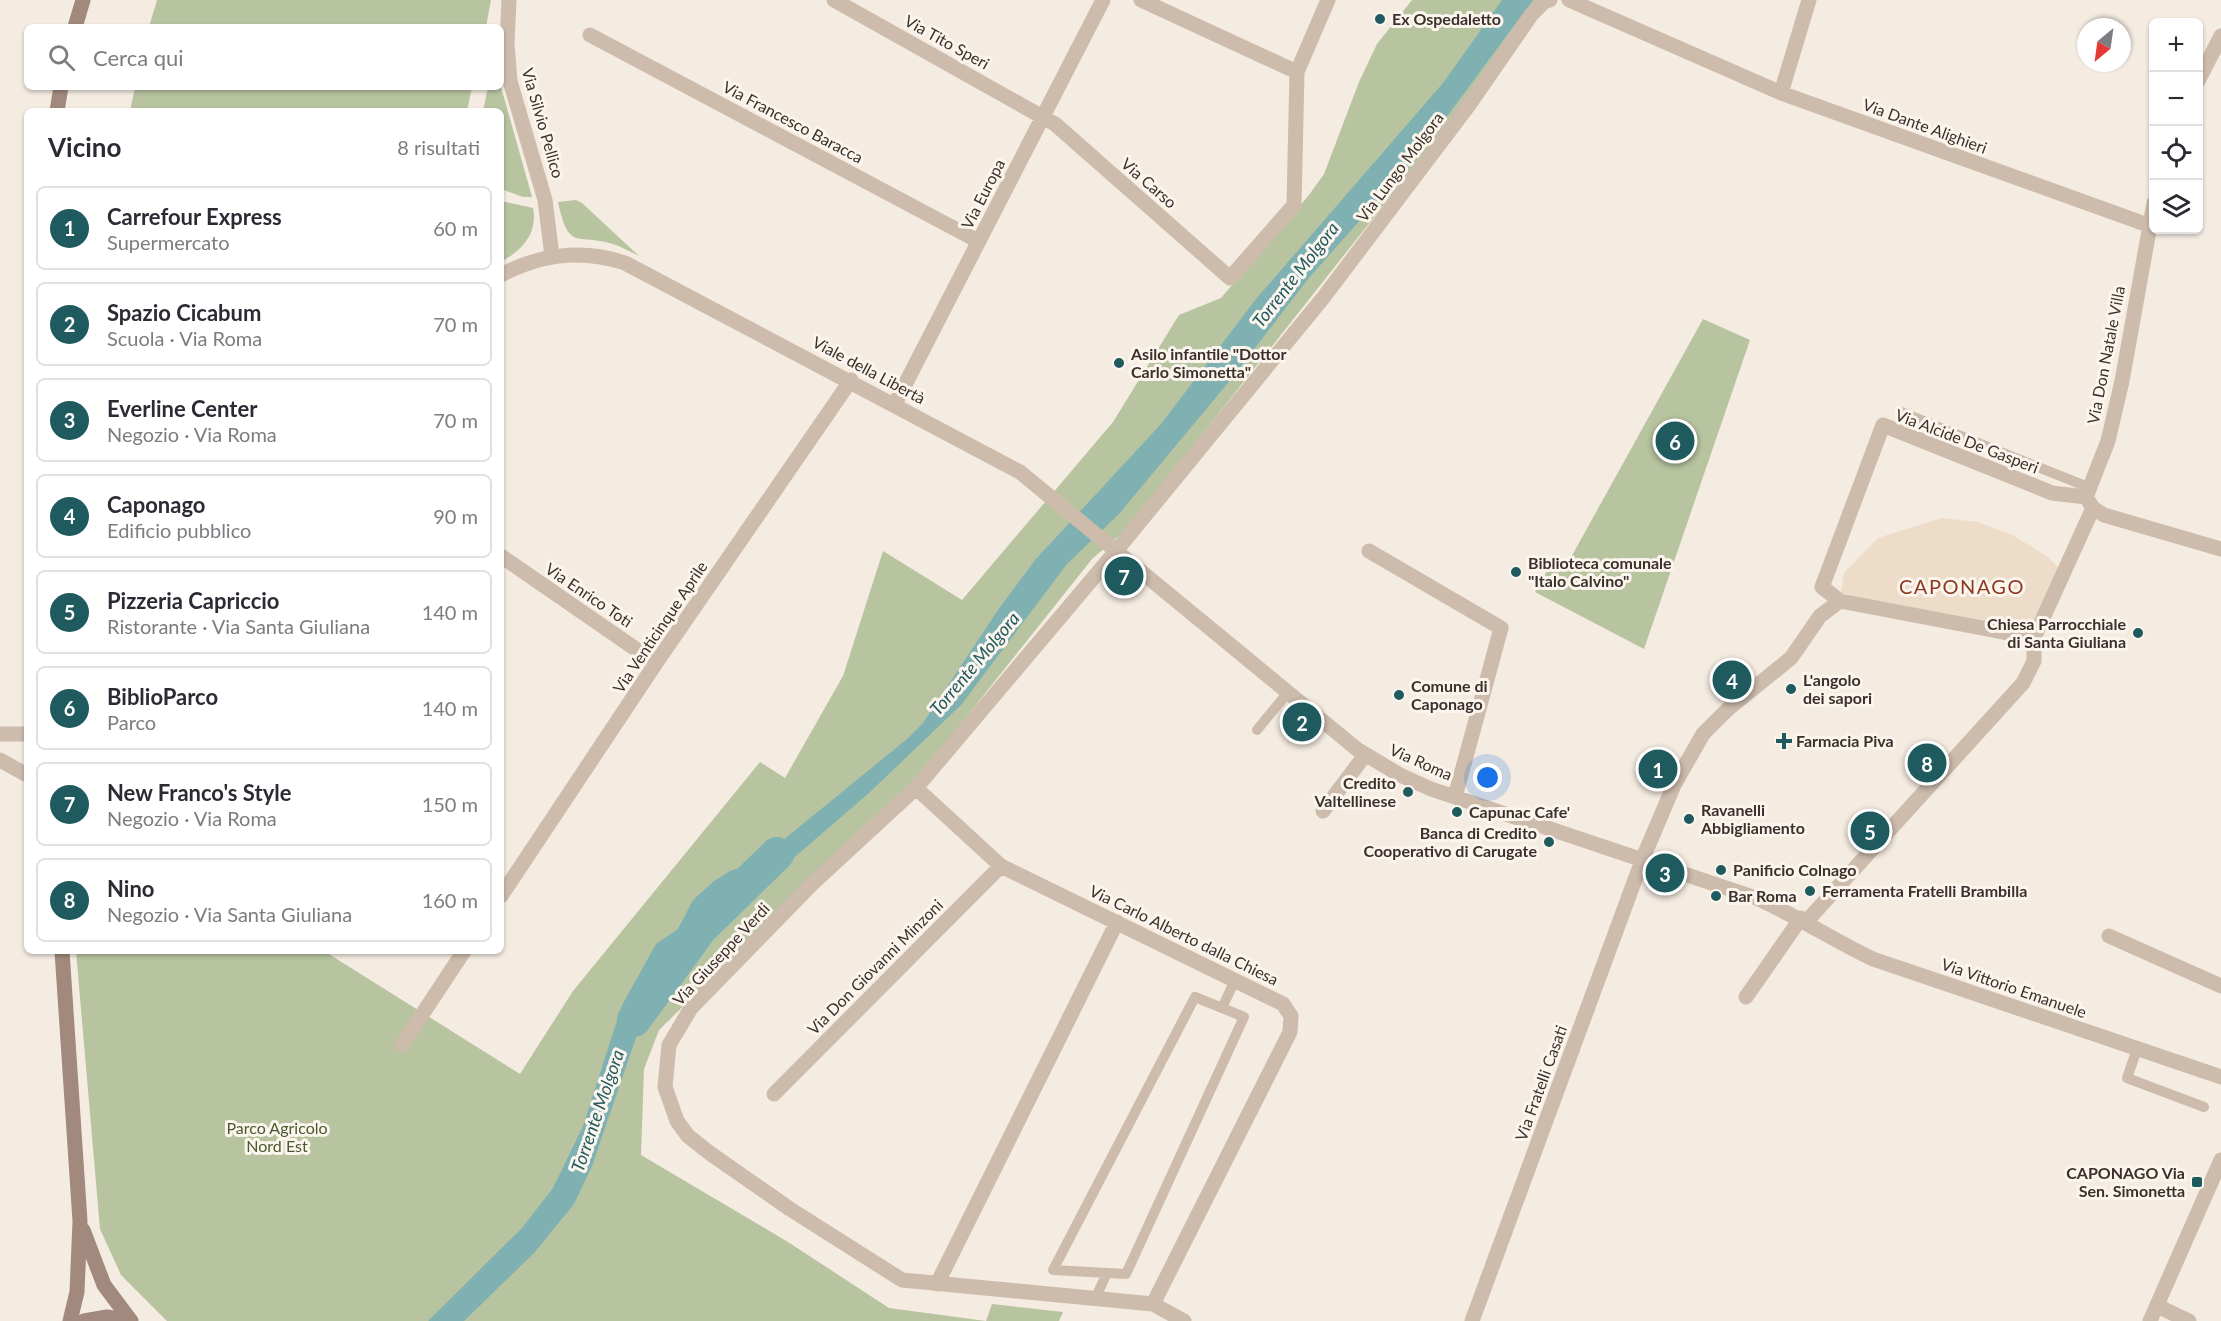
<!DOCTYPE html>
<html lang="it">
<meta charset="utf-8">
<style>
:root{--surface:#fff;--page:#f7f7f7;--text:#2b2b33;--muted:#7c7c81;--line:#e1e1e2;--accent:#1f5a5e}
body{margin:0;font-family:Lato,sans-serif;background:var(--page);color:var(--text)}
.controls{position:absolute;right:18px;top:18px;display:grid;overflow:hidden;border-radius:9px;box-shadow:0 2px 4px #0004}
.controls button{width:54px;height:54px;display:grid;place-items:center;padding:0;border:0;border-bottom:2px solid var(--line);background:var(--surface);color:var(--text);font:30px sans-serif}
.compass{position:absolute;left:2077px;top:18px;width:54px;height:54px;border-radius:50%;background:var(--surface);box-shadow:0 2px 4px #0004;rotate:209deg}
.you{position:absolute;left:1488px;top:778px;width:21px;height:21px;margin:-15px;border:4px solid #fff;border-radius:50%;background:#1a73e8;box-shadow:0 0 0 9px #1a73e833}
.badge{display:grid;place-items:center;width:39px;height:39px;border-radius:50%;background:var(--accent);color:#fff;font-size:20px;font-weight:700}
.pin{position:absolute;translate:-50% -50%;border:3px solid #fff;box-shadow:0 2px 6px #0006}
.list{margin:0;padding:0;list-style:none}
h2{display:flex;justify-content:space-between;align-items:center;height:78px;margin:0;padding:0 24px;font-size:26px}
h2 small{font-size:20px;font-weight:400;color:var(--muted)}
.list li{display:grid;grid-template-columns:39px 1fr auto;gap:18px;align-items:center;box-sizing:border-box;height:84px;margin:0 12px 12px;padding:0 12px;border:2px solid var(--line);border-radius:9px}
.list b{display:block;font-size:22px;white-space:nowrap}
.list p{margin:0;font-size:20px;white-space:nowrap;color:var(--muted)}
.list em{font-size:20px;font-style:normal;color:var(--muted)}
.icon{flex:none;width:33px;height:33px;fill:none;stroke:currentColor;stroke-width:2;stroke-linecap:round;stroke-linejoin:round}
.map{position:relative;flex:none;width:2221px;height:1321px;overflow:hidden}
.search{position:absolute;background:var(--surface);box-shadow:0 2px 4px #0004;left:24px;top:24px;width:480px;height:66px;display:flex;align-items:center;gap:15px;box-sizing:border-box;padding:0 21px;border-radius:9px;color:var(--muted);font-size:22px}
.panel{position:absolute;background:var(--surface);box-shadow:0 2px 4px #0004;left:24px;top:108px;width:480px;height:846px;border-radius:9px}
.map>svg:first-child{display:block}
.green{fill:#b8c4a0}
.plaza{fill:#ecdcc8}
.water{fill:#7fb0b2}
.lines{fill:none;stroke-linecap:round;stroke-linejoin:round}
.river{stroke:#7fb0b2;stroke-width:34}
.lane{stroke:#cdbbac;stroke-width:10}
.street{stroke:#cdbbac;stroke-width:15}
.secondary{stroke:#a18a7d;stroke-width:15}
.poi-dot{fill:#1f5a5e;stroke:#fbf5ee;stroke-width:2}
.labels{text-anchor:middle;stroke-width:6;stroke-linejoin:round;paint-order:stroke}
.poi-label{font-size:16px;font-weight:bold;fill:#3b302b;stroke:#fbf5ee;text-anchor:start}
.street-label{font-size:16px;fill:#3b302b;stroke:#fbf5ee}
.park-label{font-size:16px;fill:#4a5a2e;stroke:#fbf5ee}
.water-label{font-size:18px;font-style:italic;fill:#1f5a5e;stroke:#fbf5ee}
.quarter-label{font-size:20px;letter-spacing:1.5px;fill:#8c3b22;stroke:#fbf5ee}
</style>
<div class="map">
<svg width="2221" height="1321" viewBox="0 0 2221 1321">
<rect width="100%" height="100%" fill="#f4ebe1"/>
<!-- green -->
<path class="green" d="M157 0H491L486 27H149Z
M1412 0H1546L1128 528 1092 559 925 769 659 1030 644 1069 641 1155 788 1242 889 1308 986 1321 992 1304 1063 1312 1059 1321H167L121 1275 100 1229 76 951H324L520 1074 573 991 760 762 785 778 843 676 883 551 962 600 1113 422 1179 315 1221 298 1309 195 1324 174 1359 82 1377 44Z
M135 87H472L467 111H130Z
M488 87H501L532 197H523L501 189V111H483Z
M576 200 582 203 639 256C631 252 622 247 613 244 576 233 569 252 558 202Z
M501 201 533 208C538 234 522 250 501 262Z
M1703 319 1750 340 1644 649 1535 592 1551 564 1564 570Z"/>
<!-- plaza -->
<path class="plaza" d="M1942 518 1978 522 2012 535 2045 555 2064 573 2034 638 1840 601 1844 573 1878 538Z"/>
<!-- water -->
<path class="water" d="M1502 0H1533L1423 149 1308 279 1232 378 1119 514 1067 564 961 705 869 793 776 873 745 884 718 915 677 945 642 1020 592 1166 574 1204 534 1253 464 1321H428L522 1228 553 1188 583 1126 622 1005 656 944 678 929 693 900 714 881 730 871 755 863 907 739 923 723 998 610 1035 560 1161 424 1256 299 1443 83Z"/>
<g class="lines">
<!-- river -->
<path class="river" d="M634 1020 701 928 777 854"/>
<!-- lane -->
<path class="lane" d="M1901 412 2088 487
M1257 730 1289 691
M1195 997 1244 1017 1126 1274 1053 1270Z
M1222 1008 1235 980
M2137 1049 2127 1078 2204 1107
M1095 1299 1107 1273"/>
<!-- street -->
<path class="street" d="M509 0 507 44 510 81 545 200 552 256
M834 0 1055 124 1230 278 1294 205 1297 72 1328 0
M1141 0 1297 72
M1569 0 1781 93
M1809 0 1781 93 2148 225
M590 35 978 241
M2198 81 2221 36
M2154 203 2122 381 2108 441 2086 497 2093 508 2104 515 2221 549
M501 275C540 254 583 249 625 263L1020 472 1358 750 1400 775 1431 789 1756 898C1797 916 1833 940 1873 959L2221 1077
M895 404 1103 0
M1369 551 1501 628 1455 797
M501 556 656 663
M1840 601 1822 587 1883 425 2052 493 2086 497
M0 734H27
M0 760 27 775
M916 788 1001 866 1283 1004 1291 1016 1290 1032 1153 1304
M1323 811 1365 755
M501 896 656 663 851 380
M1806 922 2023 683 2034 661V638L2093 508
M2109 936 2221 986
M1746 997 1801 918
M402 1045 464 951
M774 1094 1001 866
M937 1284 1117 922
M2157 1306 2189 1321
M1184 1321 1153 1304 902 1280 790 1209 711 1154 688 1136 677 1121 665 1087 669 1045 691 1008 812 884 916 788 1116 551 1323 298 1469 105 1532 14 1544 2 1550 0
M1472 1321 1643 858 1674 785 1703 734 1728 709 1791 658 1820 616 1840 601 2034 638
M2150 1321 2221 1160"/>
<!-- secondary -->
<path class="secondary" d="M75 27 83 0
M57 111 61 87
M62 951 80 1221 77 1292 70 1321
M83 1230 104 1285 131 1321
M84 1321 107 1317 129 1321"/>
</g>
<!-- markers -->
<g class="poi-dot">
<circle cx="1380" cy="19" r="6"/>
<circle cx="1119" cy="363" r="6"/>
<circle cx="1516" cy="572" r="6"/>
<circle cx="2138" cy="633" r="6"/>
<circle cx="1791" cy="689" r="6"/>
<circle cx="1399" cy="695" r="6"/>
<path d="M1781 732h6v6h6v6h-6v6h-6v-6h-6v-6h6z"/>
<circle cx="1408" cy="792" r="6"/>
<circle cx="1457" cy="812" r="6"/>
<circle cx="1689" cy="819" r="6"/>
<circle cx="1549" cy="842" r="6"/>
<circle cx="1721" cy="870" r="6"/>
<circle cx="1810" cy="891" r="6"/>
<circle cx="1716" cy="896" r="6"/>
<rect x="2191" y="1176" width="12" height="12" rx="3"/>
</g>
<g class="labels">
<!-- poi labels -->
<g class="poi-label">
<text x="1392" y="25">Ex Ospedaletto</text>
<text x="1131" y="360">Asilo infantile "Dottor<tspan x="1131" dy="18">Carlo Simonetta"</tspan></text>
<text x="1528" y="569">Biblioteca comunale<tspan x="1528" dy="18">"Italo Calvino"</tspan></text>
<text x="2126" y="630" text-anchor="end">Chiesa Parrocchiale<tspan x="2126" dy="18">di Santa Giuliana</tspan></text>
<text x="1803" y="686">L'angolo<tspan x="1803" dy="18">dei sapori</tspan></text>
<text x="1411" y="692">Comune di<tspan x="1411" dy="18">Caponago</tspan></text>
<text x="1796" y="747">Farmacia Piva</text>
<text x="1396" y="789" text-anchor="end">Credito<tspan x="1396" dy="18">Valtellinese</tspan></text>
<text x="1701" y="816">Ravanelli<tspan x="1701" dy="18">Abbigliamento</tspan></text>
<text x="1469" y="818">Capunac Cafe'</text>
<text x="1537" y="839" text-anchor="end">Banca di Credito<tspan x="1537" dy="18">Cooperativo di Carugate</tspan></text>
<text x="1733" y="876">Panificio Colnago</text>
<text x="1822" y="897">Ferramenta Fratelli Brambilla</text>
<text x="1728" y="902">Bar Roma</text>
<text x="2185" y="1179" text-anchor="end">CAPONAGO Via<tspan x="2185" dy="18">Sen. Simonetta</tspan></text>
</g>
<!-- street labels -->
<g class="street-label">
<text transform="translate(947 42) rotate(29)" y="6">Via Tito Speri</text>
<text transform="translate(793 122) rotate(28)" y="6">Via Francesco Baracca</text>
<text transform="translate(543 123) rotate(74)" y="6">Via Silvio Pellico</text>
<text transform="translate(1925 126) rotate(20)" y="6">Via Dante Alighieri</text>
<text transform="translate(1400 167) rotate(-53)" y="6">Via Lungo Molgora</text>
<text transform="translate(1149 183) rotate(41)" y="6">Via Carso</text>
<text transform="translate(983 194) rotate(-63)" y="6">Via Europa</text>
<text transform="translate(2106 355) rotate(-79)" y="6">Via Don Natale Villa</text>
<text transform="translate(869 370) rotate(28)" y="6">Viale della Libertà</text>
<text transform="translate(1967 441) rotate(21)" y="6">Via Alcide De Gasperi</text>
<text transform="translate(589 595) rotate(34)" y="6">Via Enrico Toti</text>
<text transform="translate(660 627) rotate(-56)" y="6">Via Venticinque Aprile</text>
<text transform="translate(1421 762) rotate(24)" y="6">Via Roma</text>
<text transform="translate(1184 935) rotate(26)" y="6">Via Carlo Alberto dalla Chiesa</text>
<text transform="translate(721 954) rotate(-47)" y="6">Via Giuseppe Verdi</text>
<text transform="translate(875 967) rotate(-45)" y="6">Via Don Giovanni Minzoni</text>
<text transform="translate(2014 988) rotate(19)" y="6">Via Vittorio Emanuele</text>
<text transform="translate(1541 1083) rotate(-70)" y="6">Via Fratelli Casati</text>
</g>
<!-- park labels -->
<g class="park-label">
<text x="277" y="1134">Parco Agricolo<tspan x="277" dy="18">Nord Est</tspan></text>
</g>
<!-- water labels -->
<g class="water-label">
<text transform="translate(1296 275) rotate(-52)" y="6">Torrente Molgora</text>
<text transform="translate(975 664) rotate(-50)" y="6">Torrente Molgora</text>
<text transform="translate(598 1111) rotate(-71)" y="6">Torrente Molgora</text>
</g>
<!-- quarter labels -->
<g class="quarter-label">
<text x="1962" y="594">CAPONAGO</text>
</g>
</g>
</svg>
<div class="controls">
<button>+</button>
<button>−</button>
<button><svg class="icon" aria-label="locate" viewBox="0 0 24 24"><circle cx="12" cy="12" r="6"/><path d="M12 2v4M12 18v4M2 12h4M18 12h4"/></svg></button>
<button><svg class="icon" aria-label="layers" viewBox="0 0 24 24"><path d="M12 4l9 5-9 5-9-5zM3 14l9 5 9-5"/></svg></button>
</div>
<svg class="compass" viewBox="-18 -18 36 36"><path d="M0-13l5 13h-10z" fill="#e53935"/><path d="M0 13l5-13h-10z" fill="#7c7c81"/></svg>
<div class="you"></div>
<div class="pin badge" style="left:1658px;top:769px">1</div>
<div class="pin badge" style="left:1302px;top:722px">2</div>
<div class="pin badge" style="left:1665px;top:873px">3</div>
<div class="pin badge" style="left:1732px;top:680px">4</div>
<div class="pin badge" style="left:1870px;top:831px">5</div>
<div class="pin badge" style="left:1675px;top:441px">6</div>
<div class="pin badge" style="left:1124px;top:576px">7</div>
<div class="pin badge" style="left:1927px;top:763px">8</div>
<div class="search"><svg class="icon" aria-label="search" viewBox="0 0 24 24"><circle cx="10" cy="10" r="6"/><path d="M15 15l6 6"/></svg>Cerca qui</div>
<section class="panel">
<h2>Vicino<small>8 risultati</small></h2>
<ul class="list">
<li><span class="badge">1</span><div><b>Carrefour Express</b><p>Supermercato</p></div><em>60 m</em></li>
<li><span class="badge">2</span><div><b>Spazio Cicabum</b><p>Scuola · Via Roma</p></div><em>70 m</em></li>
<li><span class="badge">3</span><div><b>Everline Center</b><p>Negozio · Via Roma</p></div><em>70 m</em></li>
<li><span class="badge">4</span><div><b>Caponago</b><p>Edificio pubblico</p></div><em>90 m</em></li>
<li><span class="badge">5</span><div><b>Pizzeria Capriccio</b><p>Ristorante · Via Santa Giuliana</p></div><em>140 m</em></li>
<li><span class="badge">6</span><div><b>BiblioParco</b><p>Parco</p></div><em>140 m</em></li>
<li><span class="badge">7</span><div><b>New Franco's Style</b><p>Negozio · Via Roma</p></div><em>150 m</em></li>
<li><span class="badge">8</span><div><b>Nino</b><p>Negozio · Via Santa Giuliana</p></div><em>160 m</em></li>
</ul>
</section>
</div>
